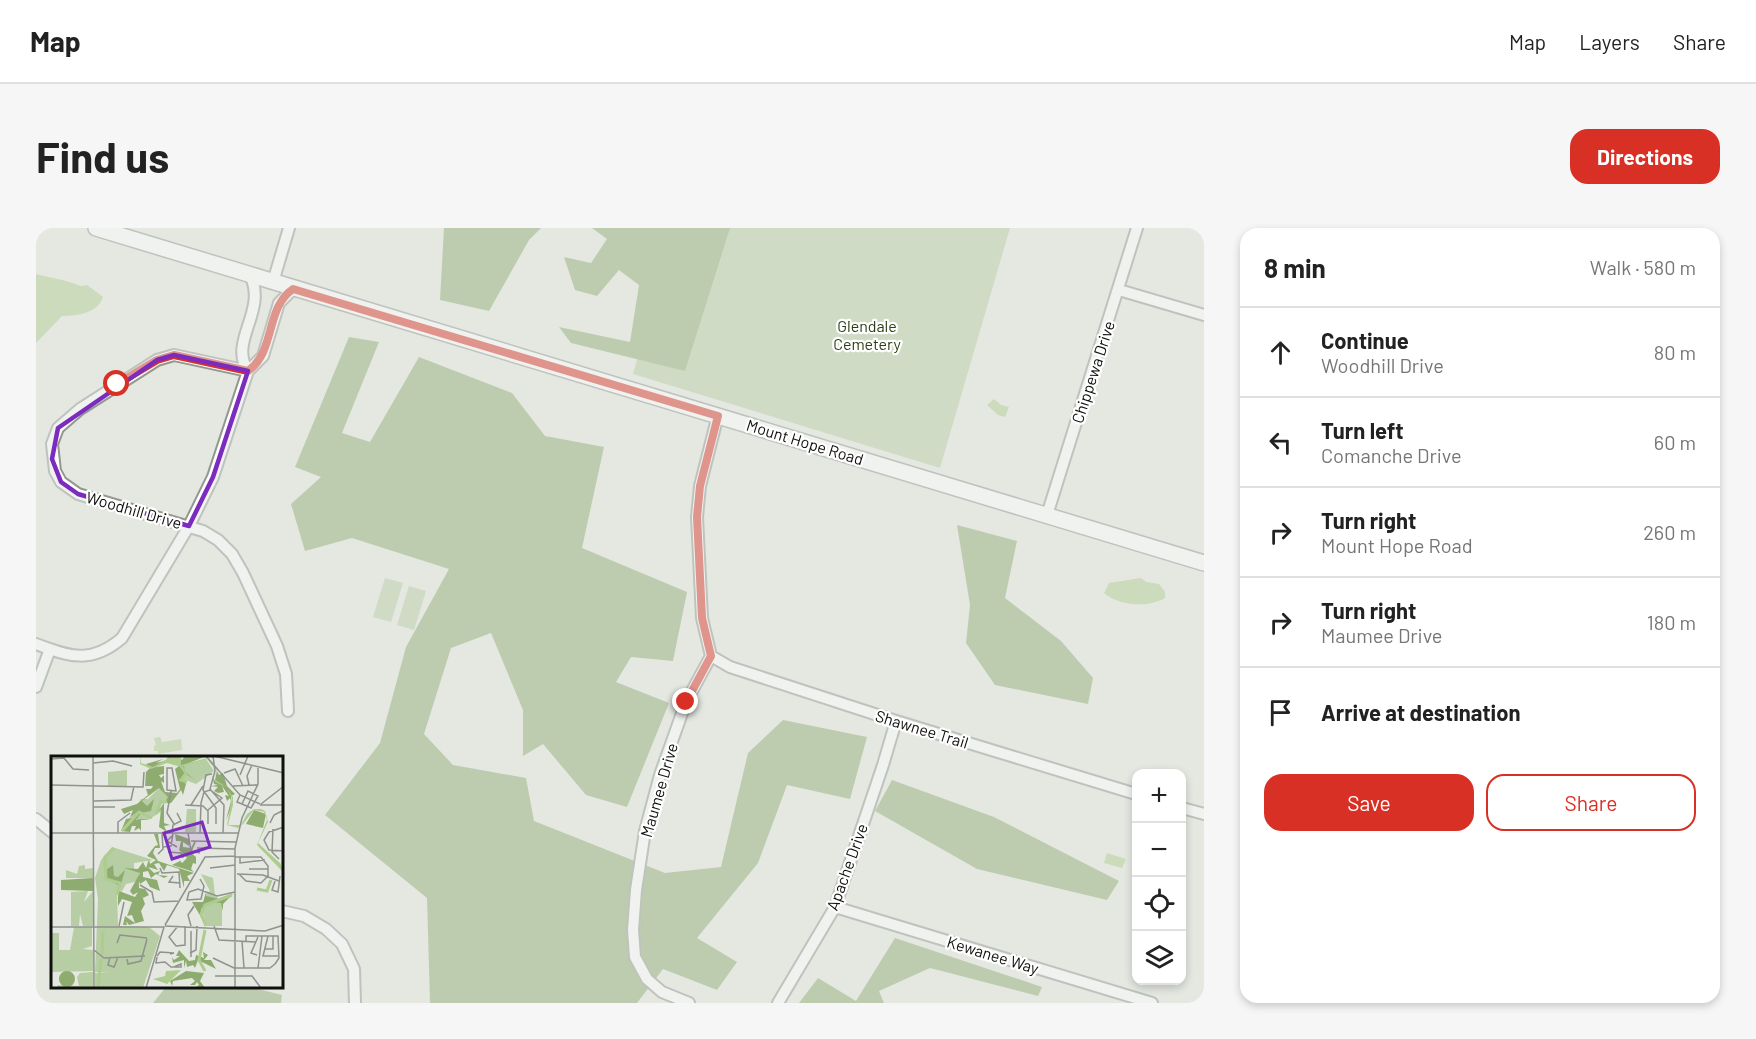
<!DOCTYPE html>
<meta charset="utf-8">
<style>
:root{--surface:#fff;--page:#f6f6f6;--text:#222;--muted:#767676;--line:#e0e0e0;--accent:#d93025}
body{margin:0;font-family:Barlow,sans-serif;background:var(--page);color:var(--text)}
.controls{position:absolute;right:18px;bottom:18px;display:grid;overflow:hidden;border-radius:12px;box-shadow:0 3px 9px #0003}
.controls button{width:54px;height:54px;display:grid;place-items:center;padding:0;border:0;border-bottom:2px solid var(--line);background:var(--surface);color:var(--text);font:30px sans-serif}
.stop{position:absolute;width:18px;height:18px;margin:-14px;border:4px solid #d93025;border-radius:50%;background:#fff}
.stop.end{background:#d93025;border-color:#fff;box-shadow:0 2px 6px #0008}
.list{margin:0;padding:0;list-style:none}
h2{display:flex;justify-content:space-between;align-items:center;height:78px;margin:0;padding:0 24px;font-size:26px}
h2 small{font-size:20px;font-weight:400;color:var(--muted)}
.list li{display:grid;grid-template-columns:39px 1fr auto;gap:18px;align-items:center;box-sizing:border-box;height:90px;padding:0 24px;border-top:2px solid var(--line)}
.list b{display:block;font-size:22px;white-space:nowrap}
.list p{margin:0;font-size:20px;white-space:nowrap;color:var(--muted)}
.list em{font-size:20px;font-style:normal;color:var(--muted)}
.actions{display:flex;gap:12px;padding:18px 24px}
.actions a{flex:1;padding:14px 0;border:2px solid var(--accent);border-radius:18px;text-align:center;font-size:21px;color:var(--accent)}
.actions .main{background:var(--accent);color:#fff}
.icon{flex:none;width:33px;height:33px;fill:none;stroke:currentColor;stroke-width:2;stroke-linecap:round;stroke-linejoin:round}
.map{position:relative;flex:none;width:1168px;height:775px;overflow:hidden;border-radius:18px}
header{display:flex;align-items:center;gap:36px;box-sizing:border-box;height:84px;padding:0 30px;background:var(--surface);border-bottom:2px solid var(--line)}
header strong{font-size:28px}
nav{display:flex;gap:33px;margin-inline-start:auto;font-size:21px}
.intro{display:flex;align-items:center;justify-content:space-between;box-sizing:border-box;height:144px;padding:0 36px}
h1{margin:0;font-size:42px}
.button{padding:15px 27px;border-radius:18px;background:var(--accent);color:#fff;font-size:21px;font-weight:700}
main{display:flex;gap:36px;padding:0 36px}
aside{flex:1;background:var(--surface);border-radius:18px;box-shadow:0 3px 9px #0003}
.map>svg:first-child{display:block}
.green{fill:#b7cda3}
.forest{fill:#8eac6f}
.water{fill:#adcc8e}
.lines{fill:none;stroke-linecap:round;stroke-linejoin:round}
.street-casing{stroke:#939790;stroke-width:14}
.secondary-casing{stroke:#939790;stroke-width:18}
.street{stroke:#fff;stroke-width:10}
.secondary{stroke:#fff;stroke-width:15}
.route{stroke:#d93025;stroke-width:8}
.marked{fill:none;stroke:#7b2cbf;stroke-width:4.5;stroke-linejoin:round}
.labels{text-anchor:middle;stroke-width:4.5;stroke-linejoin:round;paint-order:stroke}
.park-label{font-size:16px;fill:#2b3f13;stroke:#fff}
.street-label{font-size:16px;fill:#0f100e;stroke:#fff}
.inset-river{fill:none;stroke:#adcc8e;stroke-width:3}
.inset-road{fill:none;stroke:#8f928d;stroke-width:1.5}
.view{fill:#7b2cbf;fill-opacity:0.15;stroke:#7b2cbf;stroke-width:3}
.inset-edge{fill:none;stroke:#0f100e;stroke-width:3}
</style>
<header>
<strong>Map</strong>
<nav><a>Map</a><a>Layers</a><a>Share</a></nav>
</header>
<div class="intro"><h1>Find us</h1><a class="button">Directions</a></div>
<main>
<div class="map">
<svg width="1168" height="775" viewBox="0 0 1168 775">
<rect width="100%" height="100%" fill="#e4e8e1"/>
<!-- green -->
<path class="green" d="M638 0H974L904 240 597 146Z
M349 350 367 355 355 394 337 389Z
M373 358 390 363 378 402 361 397Z"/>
<!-- forest -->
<path class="forest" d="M408 0H505L493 12 453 83 404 72Z
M556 0H694L649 143 535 115 523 99 594 114 603 57 583 42 561 68 539 62 528 29 555 35 571 11Z
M313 109 343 114 306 205 334 214 383 129 476 165 509 208 568 219 546 320 651 364 637 433 595 429 580 454 633 475 591 579 550 567 507 516 487 528V482L455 405 415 420 388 506 417 537 490 550 498 593 629 645 685 639 712 525 747 492 831 509 814 571 751 557 722 635 661 710 701 734 681 762 627 741 601 775H394L391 670 289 587 344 515 370 419 413 341 316 310 269 323 255 276 285 249 259 239Z
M921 297 981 313 969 370 1025 413 1057 450 1052 476 959 457 930 415 934 377Z
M856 552 958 589 1083 653 1071 672 941 641 839 583Z
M859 710 1006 759 1002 768 894 740 843 763 848 775H763L782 750 820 773Z
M130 759H214L246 767 245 775H117Z"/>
<!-- water -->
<path class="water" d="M0 46C15 50 30 52 45 58L51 57 67 69C62 85 41 88 26 88L0 115Z
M958 171 965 177 973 179 969 189 962 187 951 177Z
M1105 350 1110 354 1123 356 1129 364V370C1112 380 1083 378 1068 365L1073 355Z
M124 509 126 514 145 511 146 522 122 526V523H118V518L120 517 118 510Z
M1071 625 1090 631 1086 640 1068 635Z"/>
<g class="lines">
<defs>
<path id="street" d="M237 54 253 0
M1083 62 1168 87
M212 143 138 127 121 132 44 181 22 200 16 216 19 243 25 254 42 266 167 303 182 312 196 326 207 345 241 418 250 446 252 483
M212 143C192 113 232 83 214 47
M1011 287 1101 0
M0 416C34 429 56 436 86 410L153 298 177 249 212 143 227 128 243 75 257 61
M675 428 694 439 860 493 1100 566
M0 459 14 421
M1146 580 1168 586
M0 591 16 604
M799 679 1116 775
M246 683 268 688 290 701 306 716 318 741 319 775
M653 775 626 764 611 751 599 729 597 702 600 662 609 603 624 547 650 474 675 428 666 390 661 289 664 258 682 187
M742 775 799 679 847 537 860 493"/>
<path id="secondary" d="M60 0 1168 335"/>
</defs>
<!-- street casing -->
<use href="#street" class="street-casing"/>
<!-- secondary casing -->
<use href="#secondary" class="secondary-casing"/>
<!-- street -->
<use href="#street" class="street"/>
<!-- secondary -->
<use href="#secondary" class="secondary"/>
</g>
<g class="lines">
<!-- route -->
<path class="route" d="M81 156 121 132 138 127 212 143C240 123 229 80 257 61L682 188 664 258 661 289 666 390 675 428 650 474"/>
</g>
<!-- marked area -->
<path d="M0 0H1168V775H0ZM138 127 212 143 177 249 153 298 42 266 25 254 16 231 22 200 121 132Z" fill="#e4e8e1" fill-opacity=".55" fill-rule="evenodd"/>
<path class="marked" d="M138 127 212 143 177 249 153 298 42 266 25 254 16 231 22 200 121 132Z"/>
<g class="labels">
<!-- park labels -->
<g class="park-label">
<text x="831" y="104">Glendale<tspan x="831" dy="18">Cemetery</tspan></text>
</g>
<!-- street labels -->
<g class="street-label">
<text transform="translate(1057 144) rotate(-72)" y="6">Chippewa Drive</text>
<text transform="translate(769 214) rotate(17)" y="6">Mount Hope Road</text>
<text transform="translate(98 282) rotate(16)" y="6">Woodhill Drive</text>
<text transform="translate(886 501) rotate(17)" y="6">Shawnee Trail</text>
<text transform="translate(623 562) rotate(-74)" y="6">Maumee Drive</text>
<text transform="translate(811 639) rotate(-70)" y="6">Apache Drive</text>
<text transform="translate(957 727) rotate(17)" y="6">Kewanee Way</text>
</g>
</g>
<!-- overview -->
<g transform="translate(15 528)">
<rect width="232" height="232" fill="#e4e8e1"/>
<path d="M155 3 163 15 145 28 132 23V10ZM76 14V30H57V16ZM109 31 119 40 108 50 111 55 97 64H86V57L78 63 90 43H97ZM136 53H145V76H134ZM61 91 102 104 83 107V114H89L87 125 75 128 70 137 68 131 66 138 67 170 98 171 109 180 92 232H44V217H58L44 216 47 143 44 122 50 104ZM34 109V113L42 112V122H15V114L26 118 28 110ZM150 118 162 122 164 139 171 147V170H156L151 155 157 147 153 146 154 138 159 135ZM37 135 33 146 42 135V170H32L29 158 28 170H20V136ZM23 171H41V190L32 193 42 194V215L0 216V177H8V194H19ZM42 216V232H6L7 229 28 230 26 221 29 217Z" fill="#b7cda3"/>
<path d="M126 0 131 4 134 0 153 1 133 9 134 16 144 24 135 18 131 22 135 28 132 39 130 34 120 47H113V67L119 69 113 70 116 76 108 71 110 53 106 57 117 41 108 32 91 45 96 50 103 43 100 55 90 57 85 64 90 63 98 64H90V75L88 72 83 75 85 70H81L79 76 70 75 75 63 80 62 89 54 79 61 82 54 73 58 70 53 86 48 97 39 95 33H100L102 30H94L95 16 99 12 95 8 112 3 105 7 113 5 104 11 113 10V18L108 19 110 22 113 19V27L110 25 114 36 126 37 129 33 124 13 128 10 121 1 116 3 117 0ZM166 15 168 19 172 17 176 30 184 38 180 40 181 50 175 64 180 45 179 42 176 45 174 39 178 40 171 30 173 36 167 37 163 35 167 31 160 30 167 29 163 28 161 19 164 25 174 31 164 24ZM203 54 215 58 212 72 195 68ZM103 78H107L109 92H104L102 97 107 105 143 117 136 120 139 125H133V132L128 113 116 109 113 115 108 107 103 108 107 114 97 111 103 117 109 115 107 119 117 120 113 122 105 118 100 122 97 115 92 116V121L106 124 109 135 99 131 95 124 89 128 88 125V132L94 133 98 139 92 142 89 134 94 148 90 155 93 165 78 169 75 165 76 169H72L74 160 84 167 81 159 76 160 81 146 71 143 67 150V129L56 123 55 114 62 109 63 120 67 121 74 114 68 135 84 141 87 136 82 139 79 135 89 117 73 112 87 113 92 106 95 112 98 103 99 108 105 104 96 100 104 90 107 89ZM124 78 138 83V90L132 86V91L140 92 143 86H145L140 97 145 101V108L142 107 140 113 143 116 121 109 129 105 125 100 131 107 136 102 128 94 130 85H125ZM42 122V135L10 134V124ZM155 137V140L168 143 182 138 172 148V155L170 147 160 146 150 153V161L141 146H152ZM128 194 138 205 144 204 145 199 153 202 152 196 157 199 153 204H160L165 213 147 204 144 212 142 209 136 211 135 205 133 212V204L122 207 121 201 123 204 129 200H125ZM8 223a8 8 0 1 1 16 0a8 8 0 1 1-16 0ZM135 215 153 217 149 225 154 232H144L148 229 146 226 144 229H139L144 225 141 222 122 225 121 230 119 225Z" fill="#8eac6f"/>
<path d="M90 0V7L102 11 121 0H130V9L156 2 166 12 164 24 174 30 182 41V49L177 69H190L196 58 203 53H210L214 55 217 66 207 87 230 108 232 116 206 89 216 64 213 56 203 54 192 68 187 72 176 69 181 42 175 31 164 25 165 14 156 3 130 11 116 7 100 13 89 8ZM130 214 116 228 102 223 114 220 115 215Z" fill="#adcc8e"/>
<path class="inset-river" d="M130 10 135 17 130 24 136 26M105 58 110 46H116M71 75 88 56 101 62M63 92 54 101 55 123 69 127 66 139M206 133 216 135 220 124M155 170 150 158 154 149 181 139M51 198 52 176M154 215 148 204 154 174M47 232 50 203"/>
<path class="inset-road" d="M42 0 43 232M155 0 189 39 209 48M162 0 164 15 159 33 173 49 172 77M163 0 233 17M0 3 13 2 22 13 38 14M42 7 62 5 81 10M116 12H121L125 35 116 34ZM173 17 184 13 192 30M161 18 155 19 152 34 165 52V68M189 19 197 0M0 29 92 31 93 16M198 29 196 20 201 9M182 30 206 29M120 35 116 57 123 68M189 39 186 46 191 48 200 52 207 40 197 35 191 48M42 45 80 44 83 30M210 48 233 30M134 49 152 50 157 55V68M140 49 152 30M209 49H233M42 51H64M219 67 223 59 233 54M233 71 218 76 213 84 218 94 233 95M222 73 221 96 228 103M0 77H188M67 77V66L79 57M121 77 122 69 130 65 126 57M137 77 140 95 149 97M149 77 150 47 153 36 159 34 171 42 157 54M121 80 116 85 126 91M140 85 185 86M112 91 120 90 122 77M146 92 184 93M117 96 130 97 132 102M107 98 112 93 111 77M184 101H210L217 110V120L210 127 195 125 188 118M189 101V107L214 104M109 112 111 117 128 116 129 132M159 112 184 109M198 113H217M186 118 212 119 228 125M122 120 118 126 129 127M224 125 221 134 227 136 229 120M89 129 101 136 103 146 129 145M138 136 136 144 150 143 153 130 149 123M138 136 147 133 166 140 184 136M114 169 154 101 184 100M68 170 73 146M114 170 214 175 233 169M140 170 137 159 143 150 140 155M163 170 168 184 205 186M0 171H113L95 232M217 180 212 200H228M191 185 193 212M195 185V180H227L228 202 224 208M66 187 69 179 96 182M125 190 134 189V170M125 190 118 181 127 170M214 193H222V180M43 194 53 202 94 200M139 197 145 194 146 170M206 199 200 197 207 181M106 200 109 196 123 197 119 198M59 201 57 209 63 211 67 201M106 201 105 207 114 206 120 211H130V208L123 211M140 201V175M162 202 183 212H219L224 208M76 203 77 208 90 205 96 183M207 212 211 180M164 220H201L210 232M184 232V92L191 62 207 28V10"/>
<path class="view" d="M151 66 159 91 121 103 113 77Z"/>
<rect width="232" height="232" class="inset-edge"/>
</g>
</svg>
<div class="controls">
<button>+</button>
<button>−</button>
<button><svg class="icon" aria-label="locate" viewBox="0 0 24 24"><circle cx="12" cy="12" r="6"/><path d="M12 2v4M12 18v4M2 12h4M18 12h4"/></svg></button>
<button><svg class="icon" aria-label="layers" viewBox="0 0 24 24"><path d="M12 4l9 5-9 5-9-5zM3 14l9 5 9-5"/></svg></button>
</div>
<div class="stop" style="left:81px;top:156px"></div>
<div class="stop end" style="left:650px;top:474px"></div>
</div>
<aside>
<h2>8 min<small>Walk · 580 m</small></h2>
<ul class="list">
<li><svg class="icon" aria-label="ahead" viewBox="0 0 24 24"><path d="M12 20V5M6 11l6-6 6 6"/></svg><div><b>Continue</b><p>Woodhill Drive</p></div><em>80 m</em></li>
<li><svg class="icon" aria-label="left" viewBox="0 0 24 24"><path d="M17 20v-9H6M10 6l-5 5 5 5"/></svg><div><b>Turn left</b><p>Comanche Drive</p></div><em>60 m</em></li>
<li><svg class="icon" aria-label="right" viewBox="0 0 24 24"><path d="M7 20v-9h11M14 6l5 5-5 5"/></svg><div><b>Turn right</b><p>Mount Hope Road</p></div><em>260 m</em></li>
<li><svg class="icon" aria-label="right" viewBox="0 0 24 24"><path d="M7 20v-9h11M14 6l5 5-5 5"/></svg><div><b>Turn right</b><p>Maumee Drive</p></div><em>180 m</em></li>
<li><svg class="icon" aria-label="arrive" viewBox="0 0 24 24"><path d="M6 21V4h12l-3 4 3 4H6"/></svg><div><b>Arrive at destination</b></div></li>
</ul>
<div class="actions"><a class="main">Save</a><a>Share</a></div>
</aside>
</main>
